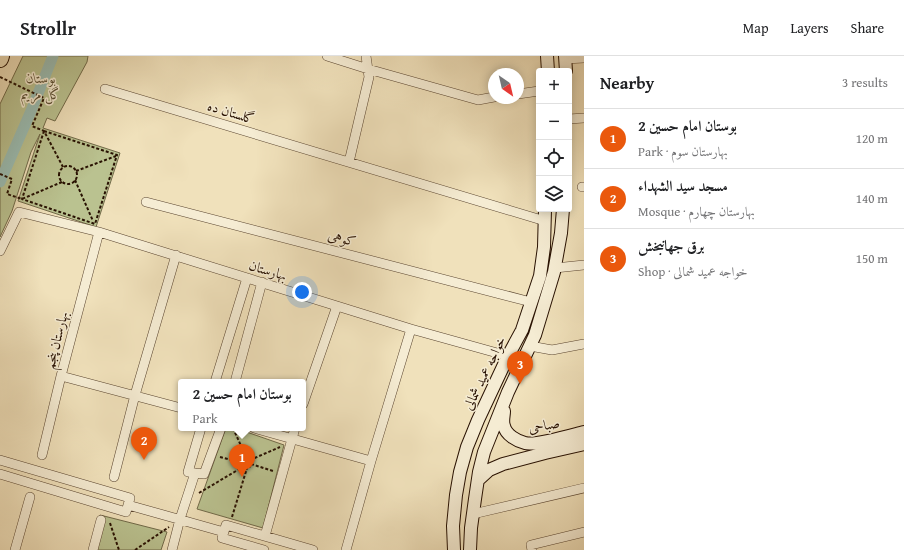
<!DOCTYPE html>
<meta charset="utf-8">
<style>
:root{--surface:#fff;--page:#f6f6f6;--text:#202124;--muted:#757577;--line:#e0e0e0;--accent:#ea580c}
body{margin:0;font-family:"Gentium Book Plus",Amiri,serif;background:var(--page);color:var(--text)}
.controls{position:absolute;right:12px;top:12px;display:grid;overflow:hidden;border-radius:4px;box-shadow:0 2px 10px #0003}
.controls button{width:36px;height:36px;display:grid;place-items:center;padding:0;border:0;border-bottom:1px solid var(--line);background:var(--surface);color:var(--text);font:20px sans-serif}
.compass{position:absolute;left:488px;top:12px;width:36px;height:36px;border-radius:50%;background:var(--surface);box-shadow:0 2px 10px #0003;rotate:146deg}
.you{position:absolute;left:302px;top:236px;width:14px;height:14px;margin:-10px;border:3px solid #fff;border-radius:50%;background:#1a73e8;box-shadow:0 0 0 6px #1a73e833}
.badge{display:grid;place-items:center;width:26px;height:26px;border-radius:50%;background:var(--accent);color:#fff;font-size:13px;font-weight:700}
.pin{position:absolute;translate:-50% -33px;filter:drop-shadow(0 1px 2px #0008)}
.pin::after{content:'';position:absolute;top:21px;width:14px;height:12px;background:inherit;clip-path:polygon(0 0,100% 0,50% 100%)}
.popup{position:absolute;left:178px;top:323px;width:128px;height:52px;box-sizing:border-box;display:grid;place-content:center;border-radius:4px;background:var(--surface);filter:drop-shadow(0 1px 3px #0005);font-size:13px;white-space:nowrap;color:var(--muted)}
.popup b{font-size:15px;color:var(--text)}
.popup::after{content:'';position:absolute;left:50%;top:100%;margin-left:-8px;border:8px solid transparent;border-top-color:var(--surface)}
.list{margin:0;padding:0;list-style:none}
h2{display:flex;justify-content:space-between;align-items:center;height:52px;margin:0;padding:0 16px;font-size:17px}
h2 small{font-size:13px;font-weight:400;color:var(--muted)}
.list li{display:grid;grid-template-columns:26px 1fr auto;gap:12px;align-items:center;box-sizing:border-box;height:60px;padding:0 16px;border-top:1px solid var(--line)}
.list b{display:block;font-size:15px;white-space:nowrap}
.list p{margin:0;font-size:13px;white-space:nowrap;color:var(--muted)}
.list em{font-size:13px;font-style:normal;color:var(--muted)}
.icon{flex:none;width:22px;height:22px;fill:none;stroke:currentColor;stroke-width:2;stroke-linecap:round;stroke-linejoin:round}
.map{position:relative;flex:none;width:584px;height:494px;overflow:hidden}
header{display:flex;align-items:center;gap:24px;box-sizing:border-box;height:56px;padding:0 20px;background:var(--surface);border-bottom:1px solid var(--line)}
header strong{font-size:19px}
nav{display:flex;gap:22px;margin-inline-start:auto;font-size:14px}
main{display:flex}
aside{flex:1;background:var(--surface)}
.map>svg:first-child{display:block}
.green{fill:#bac290;stroke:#716a49}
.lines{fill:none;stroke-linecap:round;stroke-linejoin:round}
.canal{stroke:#9abdb3;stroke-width:11}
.street-casing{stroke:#5a4530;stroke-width:10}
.secondary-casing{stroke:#281102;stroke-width:14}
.highway-casing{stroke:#281102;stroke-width:18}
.path{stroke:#281102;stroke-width:2;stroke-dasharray:3 2;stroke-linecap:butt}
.street{stroke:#f5ecd3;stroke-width:9}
.secondary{stroke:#f5ecd3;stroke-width:12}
.highway{stroke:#f0e1bb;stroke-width:16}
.labels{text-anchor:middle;stroke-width:3;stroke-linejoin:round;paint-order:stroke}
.park-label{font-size:14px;font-style:italic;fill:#5b4f34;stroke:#f5ecd3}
.street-label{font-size:14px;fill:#281102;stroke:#f5ecd3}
</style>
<header>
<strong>Strollr</strong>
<nav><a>Map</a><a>Layers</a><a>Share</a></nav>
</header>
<main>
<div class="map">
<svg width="584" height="494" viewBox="0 0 584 494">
<rect width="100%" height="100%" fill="#f0e1bb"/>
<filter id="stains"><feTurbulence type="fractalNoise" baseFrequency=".005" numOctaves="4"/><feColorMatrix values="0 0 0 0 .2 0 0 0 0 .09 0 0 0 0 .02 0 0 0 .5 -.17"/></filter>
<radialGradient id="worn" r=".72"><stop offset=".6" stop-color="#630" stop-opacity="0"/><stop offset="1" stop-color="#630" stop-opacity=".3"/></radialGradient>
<!-- green -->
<path class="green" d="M23 0H88L87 6 55 65 47 62 43 72 120 97 96 171 18 145 40 78 31 96 12 155 0 181V48Z
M226 372H235L284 389 263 472 197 453Z
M100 459 167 476 161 494H91Z"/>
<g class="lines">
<!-- canal -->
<path class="canal" d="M0 126 31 55 53 0"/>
<defs>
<path id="street" d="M327 0 368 13 478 44 494 41
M565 3 584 2
M105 33 545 165
M518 38 539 35
M569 63 584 62
M349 106 369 21 366 0
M582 131H584
M146 146 531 246
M0 195 19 156 99 176 411 273 508 300
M555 212 584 209
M530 290 552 294 584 288
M61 320 181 352
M215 326 247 222
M235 326 262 226
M303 348 337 250
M254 372 371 405
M42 399 61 320 99 176
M0 404 130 442 126 456 0 418
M195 417 204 418 221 372
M114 421 135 339 176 199
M128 449 224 476
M473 458 584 432
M265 480 295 372
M15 494 30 441
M93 494 101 464
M172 494 180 463 195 417 188 416 201 372
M264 494 222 482 226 469 313 494
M346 494 371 405 411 273
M532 494 531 489 584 476"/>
<path id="secondary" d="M547 0 548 15
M565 0 566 15
M504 355C504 360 502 365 504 370 506 379 517 385 525 387 535 390 572 379 584 376
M478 424 489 414 503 408 545 397 584 388
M454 494 453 470 456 439 460 416 467 391 478 364 508 300 522 274 540 220 544 191 545 153
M470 494 471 472 475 443 479 416 484 396 508 336 535 279 554 216 561 177 563 153"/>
<path id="highway" d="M0 3 1 0"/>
</defs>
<!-- street casing -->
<use href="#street" class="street-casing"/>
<!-- secondary casing -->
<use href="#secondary" class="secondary-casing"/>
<!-- highway casing -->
<use href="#highway" class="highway-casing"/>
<!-- path -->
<path class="path" d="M0 21 44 42 32 70 44 75 63 111
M44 75 117 99 95 168 22 143Z
M59 119a9 9 0 1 1 18 0a9 9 0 1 1-18 0Z
M76 115 116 100
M0 118 12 123 7 138 22 143 62 126
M75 124 93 165
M233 372 246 401
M220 401 239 406
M239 407a6 6 0 1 1 12 0a6 6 0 1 1-12 0Z
M250 404 280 391
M251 408 273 415
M199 437 241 412
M232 461 247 412
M110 467 119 494
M135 494 169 471"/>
<!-- street -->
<use href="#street" class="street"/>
<!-- secondary -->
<use href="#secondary" class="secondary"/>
<!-- highway -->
<use href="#highway" class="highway"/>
</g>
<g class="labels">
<!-- park labels -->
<g class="park-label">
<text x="41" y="27">بوستان<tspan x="41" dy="16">گل مریم</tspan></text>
</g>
<!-- street labels -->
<g class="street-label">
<text transform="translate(231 56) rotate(17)" y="5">گلستان ده</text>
<text transform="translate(342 182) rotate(15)" y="5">کوهی</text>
<text transform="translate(268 214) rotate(17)" y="5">بهارستان</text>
<text transform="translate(56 284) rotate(-76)" y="5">بهارستان پنجم</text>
<text transform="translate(484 317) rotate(-64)" y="5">خواجه عمید شمالی</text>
<text transform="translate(544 369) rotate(-10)" y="5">صباحی</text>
</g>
</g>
<rect width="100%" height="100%" filter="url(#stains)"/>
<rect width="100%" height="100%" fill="url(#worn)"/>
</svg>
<div class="controls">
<button>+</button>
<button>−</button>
<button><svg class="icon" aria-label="locate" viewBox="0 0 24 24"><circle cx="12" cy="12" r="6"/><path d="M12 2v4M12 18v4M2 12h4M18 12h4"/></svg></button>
<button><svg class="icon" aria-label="layers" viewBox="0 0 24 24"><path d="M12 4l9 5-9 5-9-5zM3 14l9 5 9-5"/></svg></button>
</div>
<svg class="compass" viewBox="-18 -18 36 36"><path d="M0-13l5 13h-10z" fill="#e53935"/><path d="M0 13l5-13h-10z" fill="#757577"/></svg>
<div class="you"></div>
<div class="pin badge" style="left:242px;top:421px">1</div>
<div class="popup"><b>بوستان امام حسین 2</b>Park</div>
<div class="pin badge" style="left:144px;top:404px">2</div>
<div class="pin badge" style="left:520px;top:328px">3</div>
</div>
<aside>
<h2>Nearby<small>3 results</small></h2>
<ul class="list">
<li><span class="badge">1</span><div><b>بوستان امام حسین 2</b><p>Park · بهارستان سوم</p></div><em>120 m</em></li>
<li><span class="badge">2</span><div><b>مسجد سید الشهداء</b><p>Mosque · بهارستان چهارم</p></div><em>140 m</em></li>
<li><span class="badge">3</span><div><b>برق جهانبخش</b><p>Shop · خواجه عمید شمالی</p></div><em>150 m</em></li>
</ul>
</aside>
</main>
